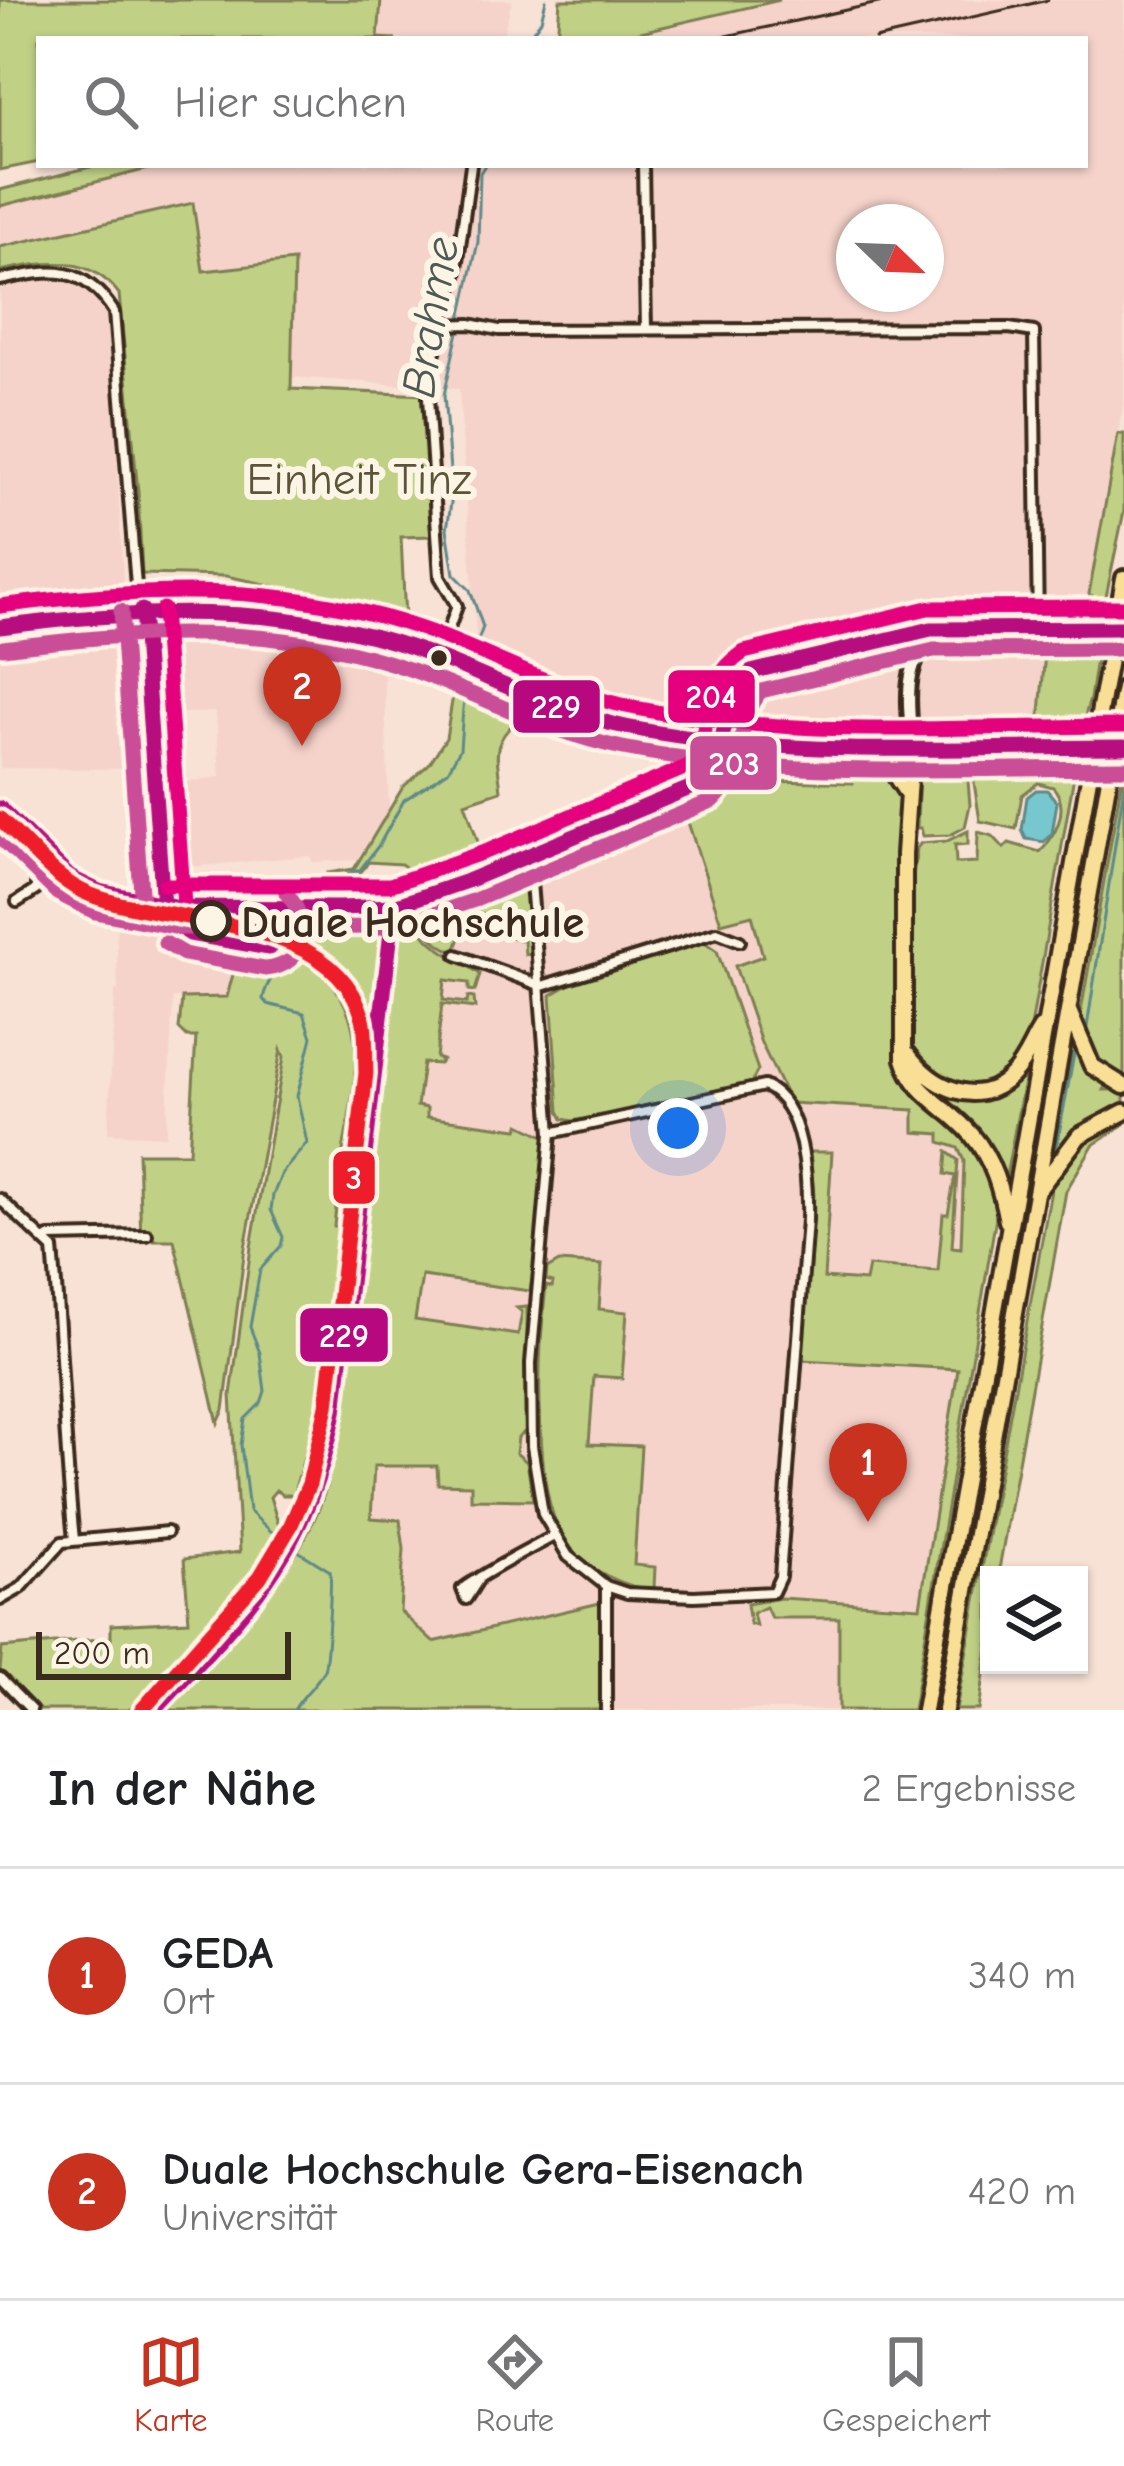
<!DOCTYPE html>
<html lang="de">
<meta charset="utf-8">
<style>
:root{--surface:#fff;--page:#f2f2f2;--text:#202124;--muted:#757577;--line:#e0e0e0;--accent:#c8321e}
body{margin:0;font-family:"Comic Neue",sans-serif;background:var(--page);color:var(--text)}
.controls{position:absolute;right:36px;bottom:36px;display:grid;overflow:hidden;border-radius:0px;box-shadow:0 3px 9px #0004}
.controls button{width:108px;height:108px;display:grid;place-items:center;padding:0;border:0;border-bottom:3px solid var(--line);background:var(--surface);color:var(--text);font:60px sans-serif}
.compass{position:absolute;left:836px;top:204px;width:108px;height:108px;border-radius:50%;background:var(--surface);box-shadow:0 3px 9px #0004;rotate:113deg}
.scale{position:absolute;left:36px;bottom:30px;width:255px;box-sizing:border-box;padding-left:12px;border:6px solid #3b2a1e;border-top:0;font-size:33px;line-height:42px;white-space:nowrap;color:#3b2a1e;-webkit-text-stroke:9px #fcf5e5;paint-order:stroke}
.you{position:absolute;left:678px;top:1128px;width:42px;height:42px;margin:-30px;border:9px solid #fff;border-radius:50%;background:#1a73e8;box-shadow:0 0 0 18px #1a73e833}
.badge{display:grid;place-items:center;width:78px;height:78px;border-radius:50%;background:var(--accent);color:#fff;font-size:39px;font-weight:700}
.pin{position:absolute;translate:-50% -99px;filter:drop-shadow(0 3px 6px #0008)}
.pin::after{content:'';position:absolute;top:63px;width:42px;height:36px;background:inherit;clip-path:polygon(0 0,100% 0,50% 100%)}
.list{margin:0;padding:0;list-style:none}
h2{display:flex;justify-content:space-between;align-items:center;height:156px;margin:0;padding:0 48px;font-size:51px}
h2 small{font-size:39px;font-weight:400;color:var(--muted)}
.list li{display:grid;grid-template-columns:78px 1fr auto;gap:36px;align-items:center;box-sizing:border-box;height:216px;padding:0 48px;border-top:3px solid var(--line)}
.list b{display:block;font-size:45px;white-space:nowrap}
.list p{margin:0;font-size:39px;white-space:nowrap;color:var(--muted)}
.list em{font-size:39px;font-style:normal;color:var(--muted)}
.icon{flex:none;width:66px;height:66px;fill:none;stroke:currentColor;stroke-width:2;stroke-linecap:round;stroke-linejoin:round}
.map{position:relative;flex:none;width:1124px;height:1710px;overflow:hidden}
.search{position:absolute;background:var(--surface);box-shadow:0 3px 9px #0004;left:36px;right:36px;top:36px;height:132px;display:flex;align-items:center;gap:30px;box-sizing:border-box;padding:0 42px;border-radius:0px;color:var(--muted);font-size:45px}
.sheet{height:588px;background:var(--surface)}
nav{display:flex;justify-content:space-around;align-items:center;box-sizing:border-box;height:168px;border-top:3px solid var(--line);background:var(--surface);font-size:33px;color:var(--muted)}
nav a{display:grid;justify-items:center;gap:6px}
nav .on{color:var(--accent)}
.map>svg:first-child{display:block}
.built{fill:#f5d3ca;fill-rule:evenodd}
.green{fill:#c0d186;stroke:#7e7e52;stroke-width:3}
.water{fill:#76c8ce;stroke:#5e8988;stroke-width:3}
.lines{fill:none;stroke-linecap:round;stroke-linejoin:round}
.stream{stroke:#5e8988;stroke-width:3}
.secondary-tunnel{stroke:#d2bcb0;stroke-width:10;stroke-dasharray:10 5;stroke-linecap:butt}
.street-casing{stroke:#3b2a1e;stroke-width:16}
.secondary-casing{stroke:#3b2a1e;stroke-width:20}
.highway-casing{stroke:#3b2a1e;stroke-width:22}
.street{stroke:#fcf5e5;stroke-width:8}
.secondary{stroke:#fcf5e5;stroke-width:10}
.highway{stroke:#f9df96;stroke-width:14}
.rail{stroke:#3b2a1e;stroke-width:3}
.highway-bridge-casing{stroke:#3b2a1e;stroke-width:22;stroke-linecap:butt}
.highway-bridge{stroke:#f9df96;stroke-width:14}
.bus-1-casing{stroke:#fcf5e5;stroke-width:24}
.bus-2-casing{stroke:#fcf5e5;stroke-width:24}
.bus-3-casing{stroke:#fcf5e5;stroke-width:24}
.bus-1{stroke:#b7087f;stroke-width:15}
.bus-2{stroke:#ca4e97;stroke-width:15}
.bus-3{stroke:#e5007d;stroke-width:15}
.tram-1-casing{stroke:#fcf5e5;stroke-width:24}
.tram-1{stroke:#ef1c29;stroke-width:15}
.bus-dot{fill:#3b2a1e;stroke:#fcf5e5;stroke-width:4.5}
.stop-dot{fill:#fcf5e5;stroke:#3b2a1e;stroke-width:6}
.labels{text-anchor:middle;stroke-width:12;stroke-linejoin:round;paint-order:stroke}
.park-label{font-size:45px;fill:#5c5438;stroke:#fcf5e5}
.stop-label{font-size:45px;font-weight:bold;fill:#3b2a1e;stroke:#fcf5e5;text-anchor:start}
.water-label{font-size:48px;font-style:italic;fill:#4d5953;stroke:#fcf5e5}
.line-badge{stroke:#fcf5e5;stroke-width:4.5}
.badge-label{font-size:33px;text-anchor:middle;font-weight:bold;fill:#fff}
</style>
<div class="map">
<svg width="1124" height="1710" viewBox="0 0 1124 1710">
<rect width="100%" height="100%" fill="#f8e1d5"/>
<filter id="ink" filterUnits="userSpaceOnUse"><feTurbulence type="fractalNoise" baseFrequency=".00833" numOctaves="2"/><feDisplacementMap in="SourceGraphic" scale="24" xChannelSelector="R" yChannelSelector="G"/><feConvolveMatrix kernelMatrix="1 2 1 2 8 2 1 2 1" color-interpolation-filters="sRGB"/></filter>
<g filter="url(#ink)">
<!-- built -->
<path class="built" d="M381 0H512L502 39H397L378 38Z
M780 0H1124V400L1064 726H907L732 722 679 716 596 698 477 648 459 389 291 377 294 262 203 272 192 203 0 247V206L164 165H1085V39H610ZM854 222H926V294H854Z
M54 278 78 281 96 292 109 313 123 581 0 594V289Z
M133 618 144 769 0 768V635Z
M158 618 283 621 383 646 389 810 357 860 312 862 311 856 294 857 168 869 163 785 220 777 216 712 158 714 151 622Z
M683 807 721 923 751 914 763 956 735 966 761 1043 789 1102 914 1110V1132L954 1135 967 1149 982 1223 902 1710H600V1604L433 1642 400 1611 403 1549 370 1518 373 1466 434 914Z
M116 911 170 923 191 940 240 948 228 998H173L166 1136 108 1133 115 991 118 990Z"/>
<!-- green -->
<path class="green" d="M0 0H381L378 38 396 39H39V162L0 170Z
M560 0H780L610 39H557Z
M98 165H164L0 206V190Z
M193 203 203 271 294 261 291 389 425 395 431 536 401 537 405 619 342 600 226 576 142 574 138 492 119 294C88 253 46 262 0 271V247Z
M1118 434H1124V511L1105 601 1089 594Z
M1061 631 1100 632 1090 699 1082 726H1039L1046 639 1060 638Z
M456 677 503 693 532 710 600 729 608 734V740L574 737 517 720C489 746 498 757 501 791L465 803 486 866 428 890H411L406 883 414 873 401 864 368 862C361 876 346 883 330 879L328 873 354 869 403 787 429 764 446 738Z
M931 752H1078L1030 1033C1007 1102 925 1109 908 1035L909 905 917 848 921 843 947 841 968 831V844L955 845 956 863 977 862 978 832 993 836 1004 848 1009 843 1040 852C1055 837 1071 807 1053 787L1038 783 1022 795 1016 829 980 821 972 770 967 769 970 805 965 827 950 835 923 836 921 828H917L919 764 931 757Z
M1124 767V1083C1098 1066 1081 1050 1080 1017Z
M885 771 898 789 899 799 898 1056C939 1102 992 1146 997 1211L913 1710H839V1618H771L766 1607 753 1613 756 1626 750 1624 747 1604 781 1598 920 1607 958 1369 802 1360 814 1196 810 1152H832L824 1278 865 1281 868 1266 938 1271 943 1214H948L955 1176 945 1174 947 1152 958 1160 952 1247 961 1248 964 1161 958 1148 940 1142V1134L914 1132V1110L790 1103 761 1043 735 966 763 956 752 915 721 923 683 807C723 774 803 782 853 783V772Z
M514 873 524 880 527 889 532 953 525 954 524 941 496 932 500 920 471 910 455 951C432 945 418 925 416 902Z
M413 904C417 946 452 953 480 974L475 991 469 990V983L445 980 443 1000 467 1003 468 997 474 998 475 1008 442 1004 436 1058 442 1060 439 1064 423 1063 417 1106 427 1108V1117L518 1129 520 1124 544 1136 545 1141 537 1246 530 1291 422 1276 415 1320 518 1335 522 1312 517 1308 527 1307V1430L518 1437 516 1453 527 1462 533 1500 471 1499V1485L438 1484 437 1466H374L371 1518 400 1520 404 1549 400 1611 433 1642 600 1603V1710H167L264 1601 311 1524 329 1466 346 1367 398 920 403 909Z
M365 912 383 918 385 930 371 1057C364 1009 348 961 299 940L300 914Z
M704 942 717 951 758 1070 751 1083 573 1121 563 1119 559 1111 551 995 572 983Z
M286 947C376 996 358 1067 343 1151 338 1176 337 1201 334 1226L339 1227 317 1413 293 1495H283L276 1490 270 1497 279 1526 252 1572 129 1710H40L0 1670 2 1648 111 1638V1625L189 1621 184 1559 240 1552 231 1395 251 1247 284 1057 281 1050 245 1248 224 1410 218 1423 174 1240H141L138 1153H189L196 1037H187L179 1029 182 998 227 997 240 948 275 953Z
M1074 1042 1107 1083 1104 1090H1124V1107L1088 1124 1054 1157Z
M912 1066 927 1083 954 1095 1021 1073 1025 1076 1005 1181 1002 1183Z
M1124 1116V1124L1093 1145 1066 1191 998 1575H989V1640L979 1710H956L1052 1185 1079 1141Z
M559 1262 602 1265 599 1309 627 1312 622 1378 594 1376 589 1444 641 1446 634 1565 655 1567 654 1588 649 1591C557 1567 546 1520 541 1434 538 1383 540 1336 546 1286L552 1287 553 1282 546 1280 547 1269Z"/>
<!-- water -->
<path class="water" d="M1036 790H1047L1057 802 1052 834 1044 842 1026 839 1022 830 1027 797Z"/>
<g class="lines">
<!-- stream -->
<path class="stream" d="M527 39 541 20 546 0
M474 651 483 627 470 590 454 574 447 529 452 496 444 395 478 242 480 173 485 165
M320 901V891L330 879 360 870 379 845 404 800 448 771 460 749 465 683 471 660
M1086 1034 1124 786
M1076 1051 1094 1078 1124 1094
M1057 1144 1075 1049
M1080 1148 1097 1134
M275 1535 249 1511 241 1445 245 1419 261 1403 265 1391 260 1353 250 1327 260 1270 281 1246 283 1237 271 1210 273 1195 282 1173 307 1143 297 1096 312 1037 304 1013 267 1004 263 999C270 959 315 958 319 911
M294 1710C302 1696 317 1684 324 1670 327 1663 332 1580 330 1571L298 1551"/>
<!-- secondary-tunnel -->
<path class="secondary-tunnel" d="M1081 731 1124 732
M1078 747H1124"/>
<defs>
<path id="street" d="M643 165 646 329
M0 280C51 270 82 262 114 312L137 598
M443 325 470 324 499 330 1009 328 1034 332 1038 628
M142 611 163 906
M443 645 457 606 440 577 428 398 434 355 456 276 471 165
M529 857 551 1133 531 1363 532 1446 543 1514 568 1556 606 1586 627 1593 694 1596 773 1592 780 1577 807 1220C808 1182 805 1103 764 1086L551 1133
M17 902 36 890V869L48 856
M457 955 542 986 717 932 740 941
M0 1199 53 1249C62 1346 64 1442 74 1540
M45 1240 49 1237 147 1235
M480 1577 466 1599 462 1589C490 1569 523 1553 554 1536
M0 1600 21 1588 62 1542 167 1532
M0 1678 31 1710
M606 1710V1586"/>
<path id="secondary" d="M0 615C150 596 267 582 413 633 488 660 556 699 635 714 775 742 938 730 1081 731
M0 627C152 606 264 597 412 648 484 673 550 712 625 726 773 756 928 747 1078 747
M911 732C907 692 905 656 941 631
M0 808 70 877 99 891 179 907 339 908 394 906 467 881 702 783C736 753 711 699 751 672L917 631 1100 628
M154 1710C212 1647 280 1584 312 1502 323 1473 329 1442 335 1412L394 906"/>
<path id="highway" d="M1120 601 1124 578
M1100 708 1110 654
M1120 708 1124 688
M862 746 888 765 906 792
M911 748 904 854V1059C915 1096 949 1107 972 1135 993 1160 1001 1190 1007 1221
M900 778V747
M1069 1011 1092 1066 1124 1086
M907 1053C931 1086 976 1111 1011 1076 1025 1063 1031 1043 1041 1028
M1038 1190 1079 1136 1124 1112
M924 1710 1091 767
M945 1710 1111 767"/>
</defs>
<!-- street casing -->
<use href="#street" class="street-casing"/>
<!-- secondary casing -->
<use href="#secondary" class="secondary-casing"/>
<!-- highway casing -->
<use href="#highway" class="highway-casing"/>
<!-- street -->
<use href="#street" class="street"/>
<!-- secondary -->
<use href="#secondary" class="secondary"/>
<!-- highway -->
<use href="#highway" class="highway"/>
<!-- rail -->
<path class="rail" d="M713 39 892 0
M875 39 1048 0"/>
<defs>
<path id="highway-bridge" d="M1110 654 1120 601
M1091 767 1100 708
M1111 767 1120 708"/>
</defs>
<!-- highway-bridge casing -->
<use href="#highway-bridge" class="highway-bridge-casing"/>
<!-- highway-bridge -->
<use href="#highway-bridge" class="highway-bridge"/>
<defs>
<path id="bus-1" d="M142 610 163 906
M0 627C141 609 276 602 413 648 484 673 551 712 626 727 789 760 959 747 1124 747
M0 808 70 877 99 891 179 907 339 908 394 906 467 881 702 783 718 757 731 697 751 672 931 629 1124 628
M176 925 190 934 269 948 280 940 283 929 271 908
M154 1710C249 1608 307 1554 335 1412L394 906"/>
<path id="bus-2" d="M121 611 142 907
M3 648C141 630 275 622 409 669 480 694 547 733 623 748 787 780 957 768 1124 768
M0 837 57 893 95 912 179 928 395 927 475 900 714 800C750 764 733 721 761 691L934 650 1124 649
M165 943 184 954 265 969C309 966 311 920 286 893"/>
<path id="bus-3" d="M0 606C144 587 283 581 422 629 490 653 554 690 626 706 788 741 959 726 1124 726
M163 609 184 905
M164 885H390L490 850 689 766C717 727 695 684 744 652L928 608 1124 607"/>
</defs>
<!-- bus-1 casing -->
<use href="#bus-1" class="bus-1-casing"/>
<!-- bus-2 casing -->
<use href="#bus-2" class="bus-2-casing"/>
<!-- bus-3 casing -->
<use href="#bus-3" class="bus-3-casing"/>
<!-- bus-1 -->
<use href="#bus-1" class="bus-1"/>
<!-- bus-2 -->
<use href="#bus-2" class="bus-2"/>
<!-- bus-3 -->
<use href="#bus-3" class="bus-3"/>
<defs>
<path id="tram-1" d="M0 819C29 845 54 881 91 895 174 927 333 913 363 1018 367 1034 365 1056 366 1073L327 1406 309 1484 290 1527 260 1577 142 1710"/>
</defs>
<!-- tram-1 casing -->
<use href="#tram-1" class="tram-1-casing"/>
<!-- tram-1 -->
<use href="#tram-1" class="tram-1"/>
</g>
</g>
<!-- markers -->
<circle class="bus-dot" cx="439" cy="658" r="10"/>
<circle class="stop-dot" cx="211" cy="921" r="18"/>
<g class="labels">
<!-- park labels -->
<g class="park-label">
<text x="359" y="494">Einheit Tinz</text>
</g>
<!-- stop labels -->
<g class="stop-label">
<text x="241" y="937">Duale Hochschule</text>
</g>
<!-- water labels -->
<g class="water-label">
<text transform="translate(429 317) rotate(-81)" y="17">Brahme</text>
</g>
</g>
<g class="line-badge">
<rect x="666" y="668" width="91" height="57" rx="12" fill="#e5007d"/>
<rect x="511" y="678" width="91" height="57" rx="12" fill="#b7087f"/>
<rect x="688" y="734" width="91" height="58" rx="12" fill="#ca4e97"/>
<rect x="331" y="1149" width="46" height="57" rx="12" fill="#ef1c29"/>
<rect x="298" y="1306" width="92" height="58" rx="12" fill="#b7087f"/>
</g>
<g class="badge-label">
<text x="711" y="708">204</text>
<text x="556" y="718">229</text>
<text x="734" y="775">203</text>
<text x="354" y="1189">3</text>
<text x="344" y="1347">229</text>
</g>
</svg>
<div class="controls">
<button><svg class="icon" aria-label="layers" viewBox="0 0 24 24"><path d="M12 4l9 5-9 5-9-5zM3 14l9 5 9-5"/></svg></button>
</div>
<svg class="compass" viewBox="-18 -18 36 36"><path d="M0-13l5 13h-10z" fill="#e53935"/><path d="M0 13l5-13h-10z" fill="#757577"/></svg>
<div class="scale">200 m</div>
<div class="you"></div>
<div class="pin badge" style="left:868px;top:1522px">1</div>
<div class="pin badge" style="left:302px;top:746px">2</div>
<div class="search"><svg class="icon" aria-label="search" viewBox="0 0 24 24"><circle cx="10" cy="10" r="6"/><path d="M15 15l6 6"/></svg>Hier suchen</div>
</div>
<section class="sheet">
<h2>In der Nähe<small>2 Ergebnisse</small></h2>
<ul class="list">
<li><span class="badge">1</span><div><b>GEDA</b><p>Ort</p></div><em>340 m</em></li>
<li><span class="badge">2</span><div><b>Duale Hochschule Gera-Eisenach</b><p>Universität</p></div><em>420 m</em></li>
</ul>
</section>
<nav>
<a class="on"><svg class="icon" aria-label="map" viewBox="0 0 24 24"><path d="M3 6l6-2 6 2 6-2v14l-6 2-6-2-6 2zM9 4v14M15 6v14"/></svg>Karte</a>
<a><svg class="icon" aria-label="directions" viewBox="0 0 24 24"><path d="M12 3l9 9-9 9-9-9zM9 14v-3h6M13 9l2 2-2 2"/></svg>Route</a>
<a><svg class="icon" aria-label="saved" viewBox="0 0 24 24"><path d="M7 4h10v16l-5-4-5 4z"/></svg>Gespeichert</a>
</nav>
